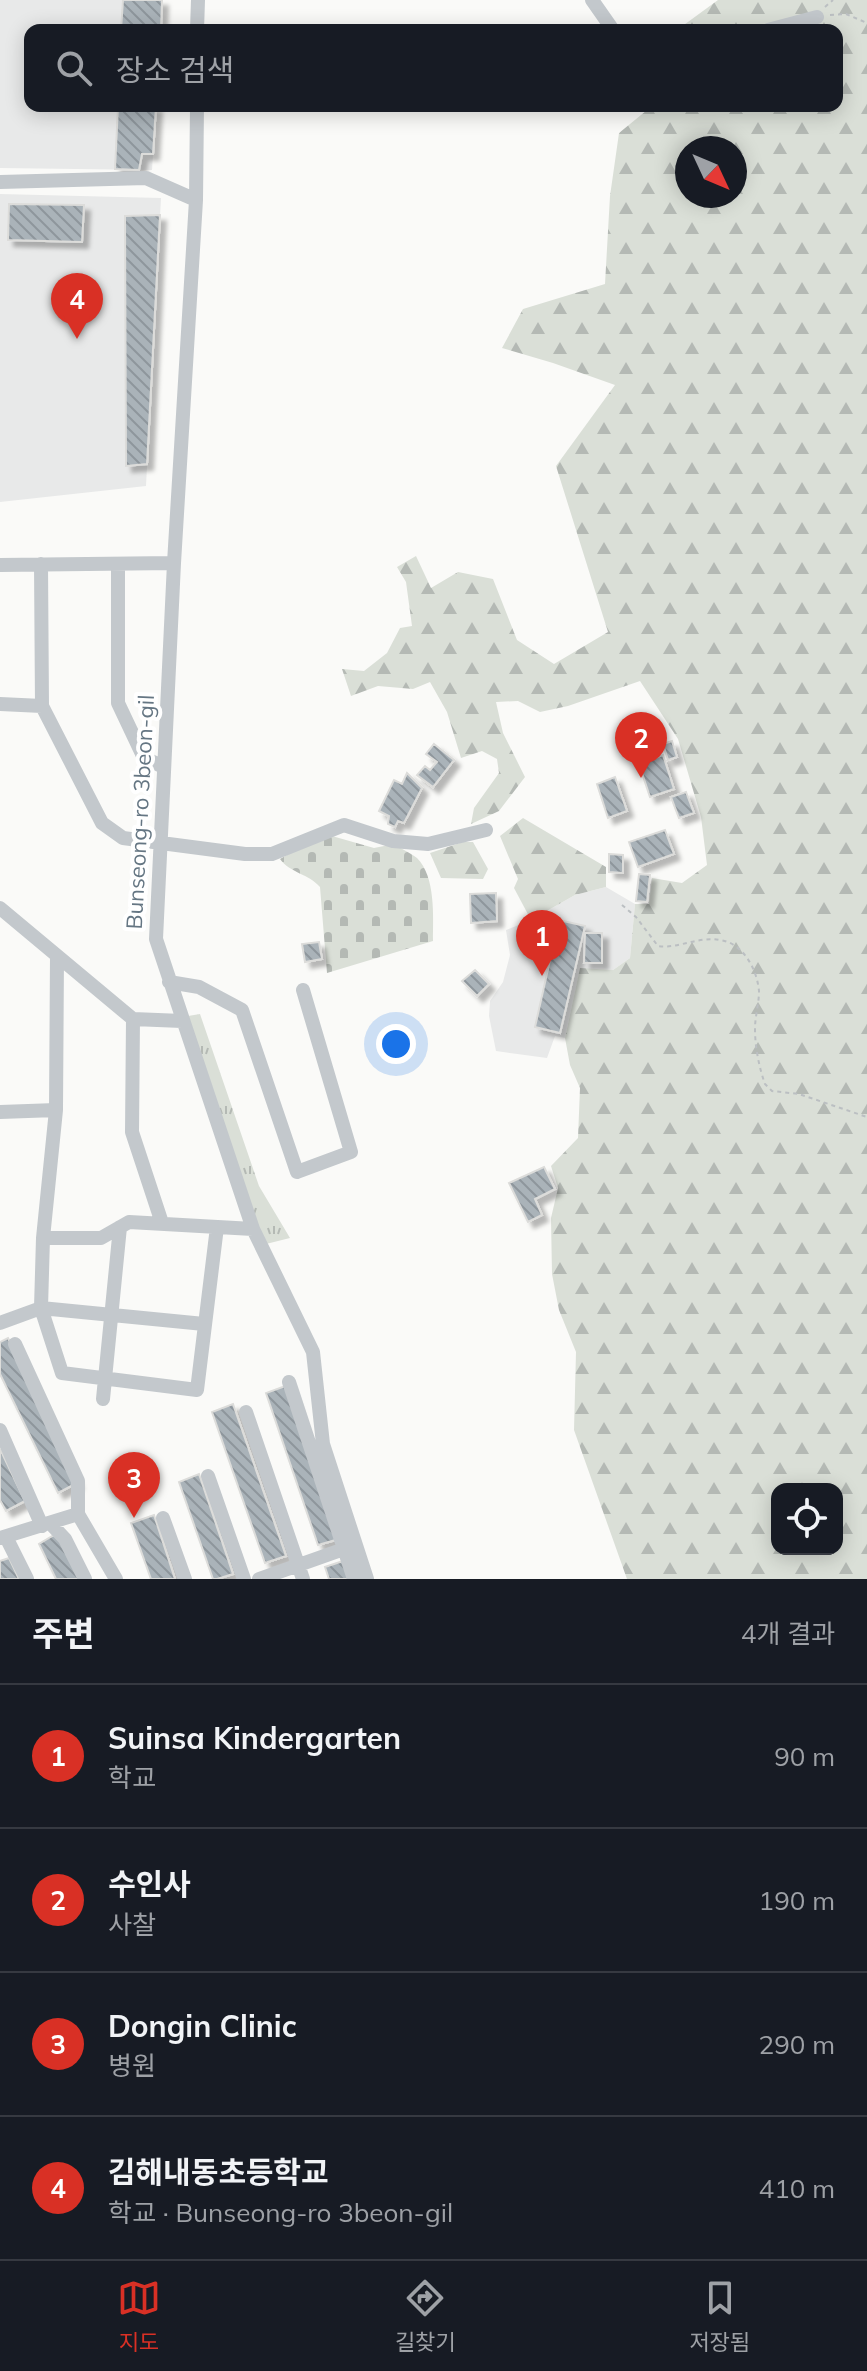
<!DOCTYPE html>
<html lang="ko">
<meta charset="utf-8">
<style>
:root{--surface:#171b24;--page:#20242c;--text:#f1f3f6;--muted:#9ea1a6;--line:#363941;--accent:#d93025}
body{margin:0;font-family:Mulish,"Noto Sans KR",sans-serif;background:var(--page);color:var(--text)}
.controls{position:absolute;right:24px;bottom:24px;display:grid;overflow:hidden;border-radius:16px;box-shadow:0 4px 20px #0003}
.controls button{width:72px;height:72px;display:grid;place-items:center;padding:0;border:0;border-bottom:2px solid var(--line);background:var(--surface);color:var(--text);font:40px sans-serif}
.compass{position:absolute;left:675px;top:136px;width:72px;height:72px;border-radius:50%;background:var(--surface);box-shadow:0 4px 20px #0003;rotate:134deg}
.you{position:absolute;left:396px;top:1044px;width:28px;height:28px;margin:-20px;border:6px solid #fff;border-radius:50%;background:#1a73e8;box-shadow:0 0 0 12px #1a73e833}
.badge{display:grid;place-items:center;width:52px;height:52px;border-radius:50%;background:var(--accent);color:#fff;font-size:26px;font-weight:700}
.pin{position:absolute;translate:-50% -66px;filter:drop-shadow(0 2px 4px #0008)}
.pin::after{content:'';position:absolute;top:42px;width:28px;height:24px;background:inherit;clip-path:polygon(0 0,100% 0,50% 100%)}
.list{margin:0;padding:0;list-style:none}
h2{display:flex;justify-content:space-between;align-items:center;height:104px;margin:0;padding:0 32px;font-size:34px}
h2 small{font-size:26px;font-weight:400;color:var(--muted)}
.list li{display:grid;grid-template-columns:52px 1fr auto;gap:24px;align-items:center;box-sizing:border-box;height:144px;padding:0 32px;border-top:2px solid var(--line)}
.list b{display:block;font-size:30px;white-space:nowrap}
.list p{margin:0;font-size:26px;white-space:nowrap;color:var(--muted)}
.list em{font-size:26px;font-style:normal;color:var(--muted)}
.icon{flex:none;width:44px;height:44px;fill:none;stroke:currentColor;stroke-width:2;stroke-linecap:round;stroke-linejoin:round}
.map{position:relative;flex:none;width:867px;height:1579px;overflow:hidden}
.search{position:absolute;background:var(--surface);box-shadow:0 4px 20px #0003;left:24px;right:24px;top:24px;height:88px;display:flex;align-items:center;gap:20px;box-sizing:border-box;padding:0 28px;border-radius:16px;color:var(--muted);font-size:30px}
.sheet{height:680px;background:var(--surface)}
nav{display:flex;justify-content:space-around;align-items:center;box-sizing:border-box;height:112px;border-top:2px solid var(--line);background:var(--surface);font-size:22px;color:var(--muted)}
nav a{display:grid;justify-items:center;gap:4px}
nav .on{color:var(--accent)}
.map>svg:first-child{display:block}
.built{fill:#e8e9e9}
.grass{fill:url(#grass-tufts)}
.forest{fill:url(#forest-firs);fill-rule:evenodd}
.cemetery{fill:url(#cemetery-stones)}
.building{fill:url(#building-back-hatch);stroke:#dcdcda;stroke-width:2;filter:url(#shadow)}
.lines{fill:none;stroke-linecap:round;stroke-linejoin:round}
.path{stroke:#bbbfc2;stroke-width:2;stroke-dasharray:4 4;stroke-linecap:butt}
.minor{stroke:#c3c8cc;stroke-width:14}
.labels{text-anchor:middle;stroke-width:8;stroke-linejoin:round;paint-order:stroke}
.street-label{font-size:22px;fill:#657683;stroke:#fff}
</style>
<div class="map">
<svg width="867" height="1579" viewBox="0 0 867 1579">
<defs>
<pattern id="grass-tufts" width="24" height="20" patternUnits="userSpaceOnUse" patternTransform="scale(2)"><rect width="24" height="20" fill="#dadfd7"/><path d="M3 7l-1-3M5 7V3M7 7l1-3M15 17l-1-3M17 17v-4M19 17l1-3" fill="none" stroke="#b4b9b4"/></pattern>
<pattern id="forest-firs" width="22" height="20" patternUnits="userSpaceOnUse" patternTransform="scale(2)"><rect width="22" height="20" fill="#dadfd7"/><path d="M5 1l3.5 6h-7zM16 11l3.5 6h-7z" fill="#b4b9b4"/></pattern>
<pattern id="cemetery-stones" width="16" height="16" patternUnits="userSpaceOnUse" patternTransform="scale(2)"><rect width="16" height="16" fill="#dadfd7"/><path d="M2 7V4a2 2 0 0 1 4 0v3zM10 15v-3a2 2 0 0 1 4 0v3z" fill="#b4b9b4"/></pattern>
<pattern id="building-back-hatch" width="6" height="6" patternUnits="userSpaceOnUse" patternTransform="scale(2)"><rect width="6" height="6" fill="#aab3b9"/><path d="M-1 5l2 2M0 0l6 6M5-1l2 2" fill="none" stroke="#8e969c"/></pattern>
<filter id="shadow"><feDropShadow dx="6" dy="6" stdDeviation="2" flood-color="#0004"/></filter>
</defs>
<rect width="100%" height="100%" fill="#fafaf8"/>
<!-- built -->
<path class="built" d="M0 0H162L161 30H30V106H156L152 170 0 168Z
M0 194 161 198 146 486 0 502Z
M606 887 635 904 630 958 613 970 580 969 565 1038 555 1036 547 1058 496 1051 489 1016 490 1001 503 982 510 955 506 930 531 920 575 895Z"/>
<!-- grass -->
<path class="grass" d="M200 1014 259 1186 290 1238 266 1244 257 1231 188 1016Z"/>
<!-- forest -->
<path class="forest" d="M718 0H867V1579H627L574 1430 576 1352 559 1310 552 1274 551 1218 558 1188 551 1166 578 1138 580 1088 570 1065 565 1038 580 968 613 970 630 958 635 904H649L652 878 682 883 707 865 701 817 678 739 640 681 568 706 540 712 518 701 496 702 503 733 525 777 499 811 471 824 474 808 499 773 497 759 482 751 461 758 447 712 430 682 413 689 378 686 351 696 342 669 364 671 387 653 400 628 412 626 406 582 397 567 416 556 431 588 458 572 493 579 517 640 554 664 608 632 556 466 615 385 553 363 502 348 523 309 605 284 610 196 619 133 652 106H837V30H677ZM687 148H735V196H687ZM777 1489H837V1549H777Z
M523 818 606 867V887L575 895 531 920 514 888 518 879 500 836Z
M463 842H473L488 869 483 879 441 878 430 853Z"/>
<!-- cemetery -->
<path class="cemetery" d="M325 834 374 848 394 844C401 849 411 853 417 858 436 877 433 917 433 941L327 973 320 887C309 874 290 873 280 859Z"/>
<!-- building -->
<path class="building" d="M123 0H162L161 30H121Z
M118 106H156L153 154H142L139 170 115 169Z
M9 204 84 205 82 242 8 240Z
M160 215 147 464 126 466 125 216Z
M672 741 677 757 668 760 663 744Z
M434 744 454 760 433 787 417 775 425 766 430 770 437 762 426 754Z
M663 755 674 789 650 797 639 764Z
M407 773 422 788 404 823 398 821 395 827 388 824 389 816 379 811 394 780 402 784Z
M615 777 627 811 608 818 597 784Z
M686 792 694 813 679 818 671 797Z
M665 830 674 854 638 867 629 842Z
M609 854 623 855V873L609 872Z
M639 874 650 875 647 902 636 901Z
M496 893 497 921 471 923 470 894Z
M559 920 585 926 560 1033 535 1027Z
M585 933H602V963H584Z
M319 942 322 959 305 962 302 944Z
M475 970 489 984 477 996 462 981Z
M544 1167 555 1189 535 1199 542 1215 528 1222 509 1183Z
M8 1338 77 1483 58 1493 0 1374V1342Z
M288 1385 339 1539 318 1545 266 1393Z
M233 1404 286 1556 265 1563 212 1412Z
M0 1449 25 1501 6 1511 0 1500Z
M199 1474 233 1574 217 1579H213L179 1482Z
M154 1515 175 1579H151L131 1523Z
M54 1535 62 1543 80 1579H56L39 1544Z
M9 1558 19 1579H0V1561Z
M346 1560 352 1579H329L325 1567Z"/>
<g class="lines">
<!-- path -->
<path class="path" d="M825 7 833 0
M830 15 846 14 867 23
M622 905 636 917 658 946C679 949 697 936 720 940 743 943 757 969 759 991 759 1004 755 1016 755 1029 755 1047 759 1067 765 1084L772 1091 799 1094 867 1117"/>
<!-- minor -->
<path class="minor" d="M592 0 613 30
M197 30 198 0
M768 30 817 17
M197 106 196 200 174 563 156 939 253 1229 313 1352 323 1444 367 1579
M0 182 146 178 196 200
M41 564 42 706 102 823 123 838 245 854H272L344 825 393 841 428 844 486 830
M118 564V703L144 758 164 767
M0 565 174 563
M0 704 42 706
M0 908 133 1019 182 1021
M57 956 56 1110 43 1238 41 1308 62 1373 197 1390 217 1227
M169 982 199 987 242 1010 297 1172 351 1152 303 990
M133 1019 132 1132 162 1223
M0 1112 56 1110
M43 1238H101L129 1222 253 1229
M0 1323 41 1308 204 1324
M15 1344 78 1481V1514L116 1579
M289 1382 354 1579
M103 1399 120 1227
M246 1412 303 1579
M0 1430 42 1526
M208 1476 244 1579
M163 1518 185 1579
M50 1523 65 1539 85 1579
M6 1537 27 1579
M0 1538 78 1514
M259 1579 344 1549"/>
</g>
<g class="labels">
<!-- street labels -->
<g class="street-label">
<text transform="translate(140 812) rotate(-87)" y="8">Bunseong-ro 3beon-gil</text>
</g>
</g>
</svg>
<div class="controls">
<button><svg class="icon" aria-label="locate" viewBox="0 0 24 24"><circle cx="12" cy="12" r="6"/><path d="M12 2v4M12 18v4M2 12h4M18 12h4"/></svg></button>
</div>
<svg class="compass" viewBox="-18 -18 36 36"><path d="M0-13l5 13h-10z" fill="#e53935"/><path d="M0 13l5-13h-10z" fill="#9ea1a6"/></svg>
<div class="you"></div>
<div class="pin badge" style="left:542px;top:976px">1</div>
<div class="pin badge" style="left:641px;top:778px">2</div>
<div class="pin badge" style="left:134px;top:1518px">3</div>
<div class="pin badge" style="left:77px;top:339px">4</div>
<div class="search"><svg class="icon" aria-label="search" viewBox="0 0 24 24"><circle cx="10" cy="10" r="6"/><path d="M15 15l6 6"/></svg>장소 검색</div>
</div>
<section class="sheet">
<h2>주변<small>4개 결과</small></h2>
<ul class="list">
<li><span class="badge">1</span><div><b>Suinsa Kindergarten</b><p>학교</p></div><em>90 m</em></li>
<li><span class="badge">2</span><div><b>수인사</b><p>사찰</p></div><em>190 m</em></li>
<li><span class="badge">3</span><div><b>Dongin Clinic</b><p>병원</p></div><em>290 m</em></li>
<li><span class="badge">4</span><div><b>김해내동초등학교</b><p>학교 · Bunseong-ro 3beon-gil</p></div><em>410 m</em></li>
</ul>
</section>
<nav>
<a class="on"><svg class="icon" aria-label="map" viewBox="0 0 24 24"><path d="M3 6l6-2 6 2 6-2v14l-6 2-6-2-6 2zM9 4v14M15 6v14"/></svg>지도</a>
<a><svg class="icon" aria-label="directions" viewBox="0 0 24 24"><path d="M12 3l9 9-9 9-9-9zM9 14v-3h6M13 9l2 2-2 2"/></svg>길찾기</a>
<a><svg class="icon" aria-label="saved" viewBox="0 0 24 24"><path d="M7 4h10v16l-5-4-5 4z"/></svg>저장됨</a>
</nav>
